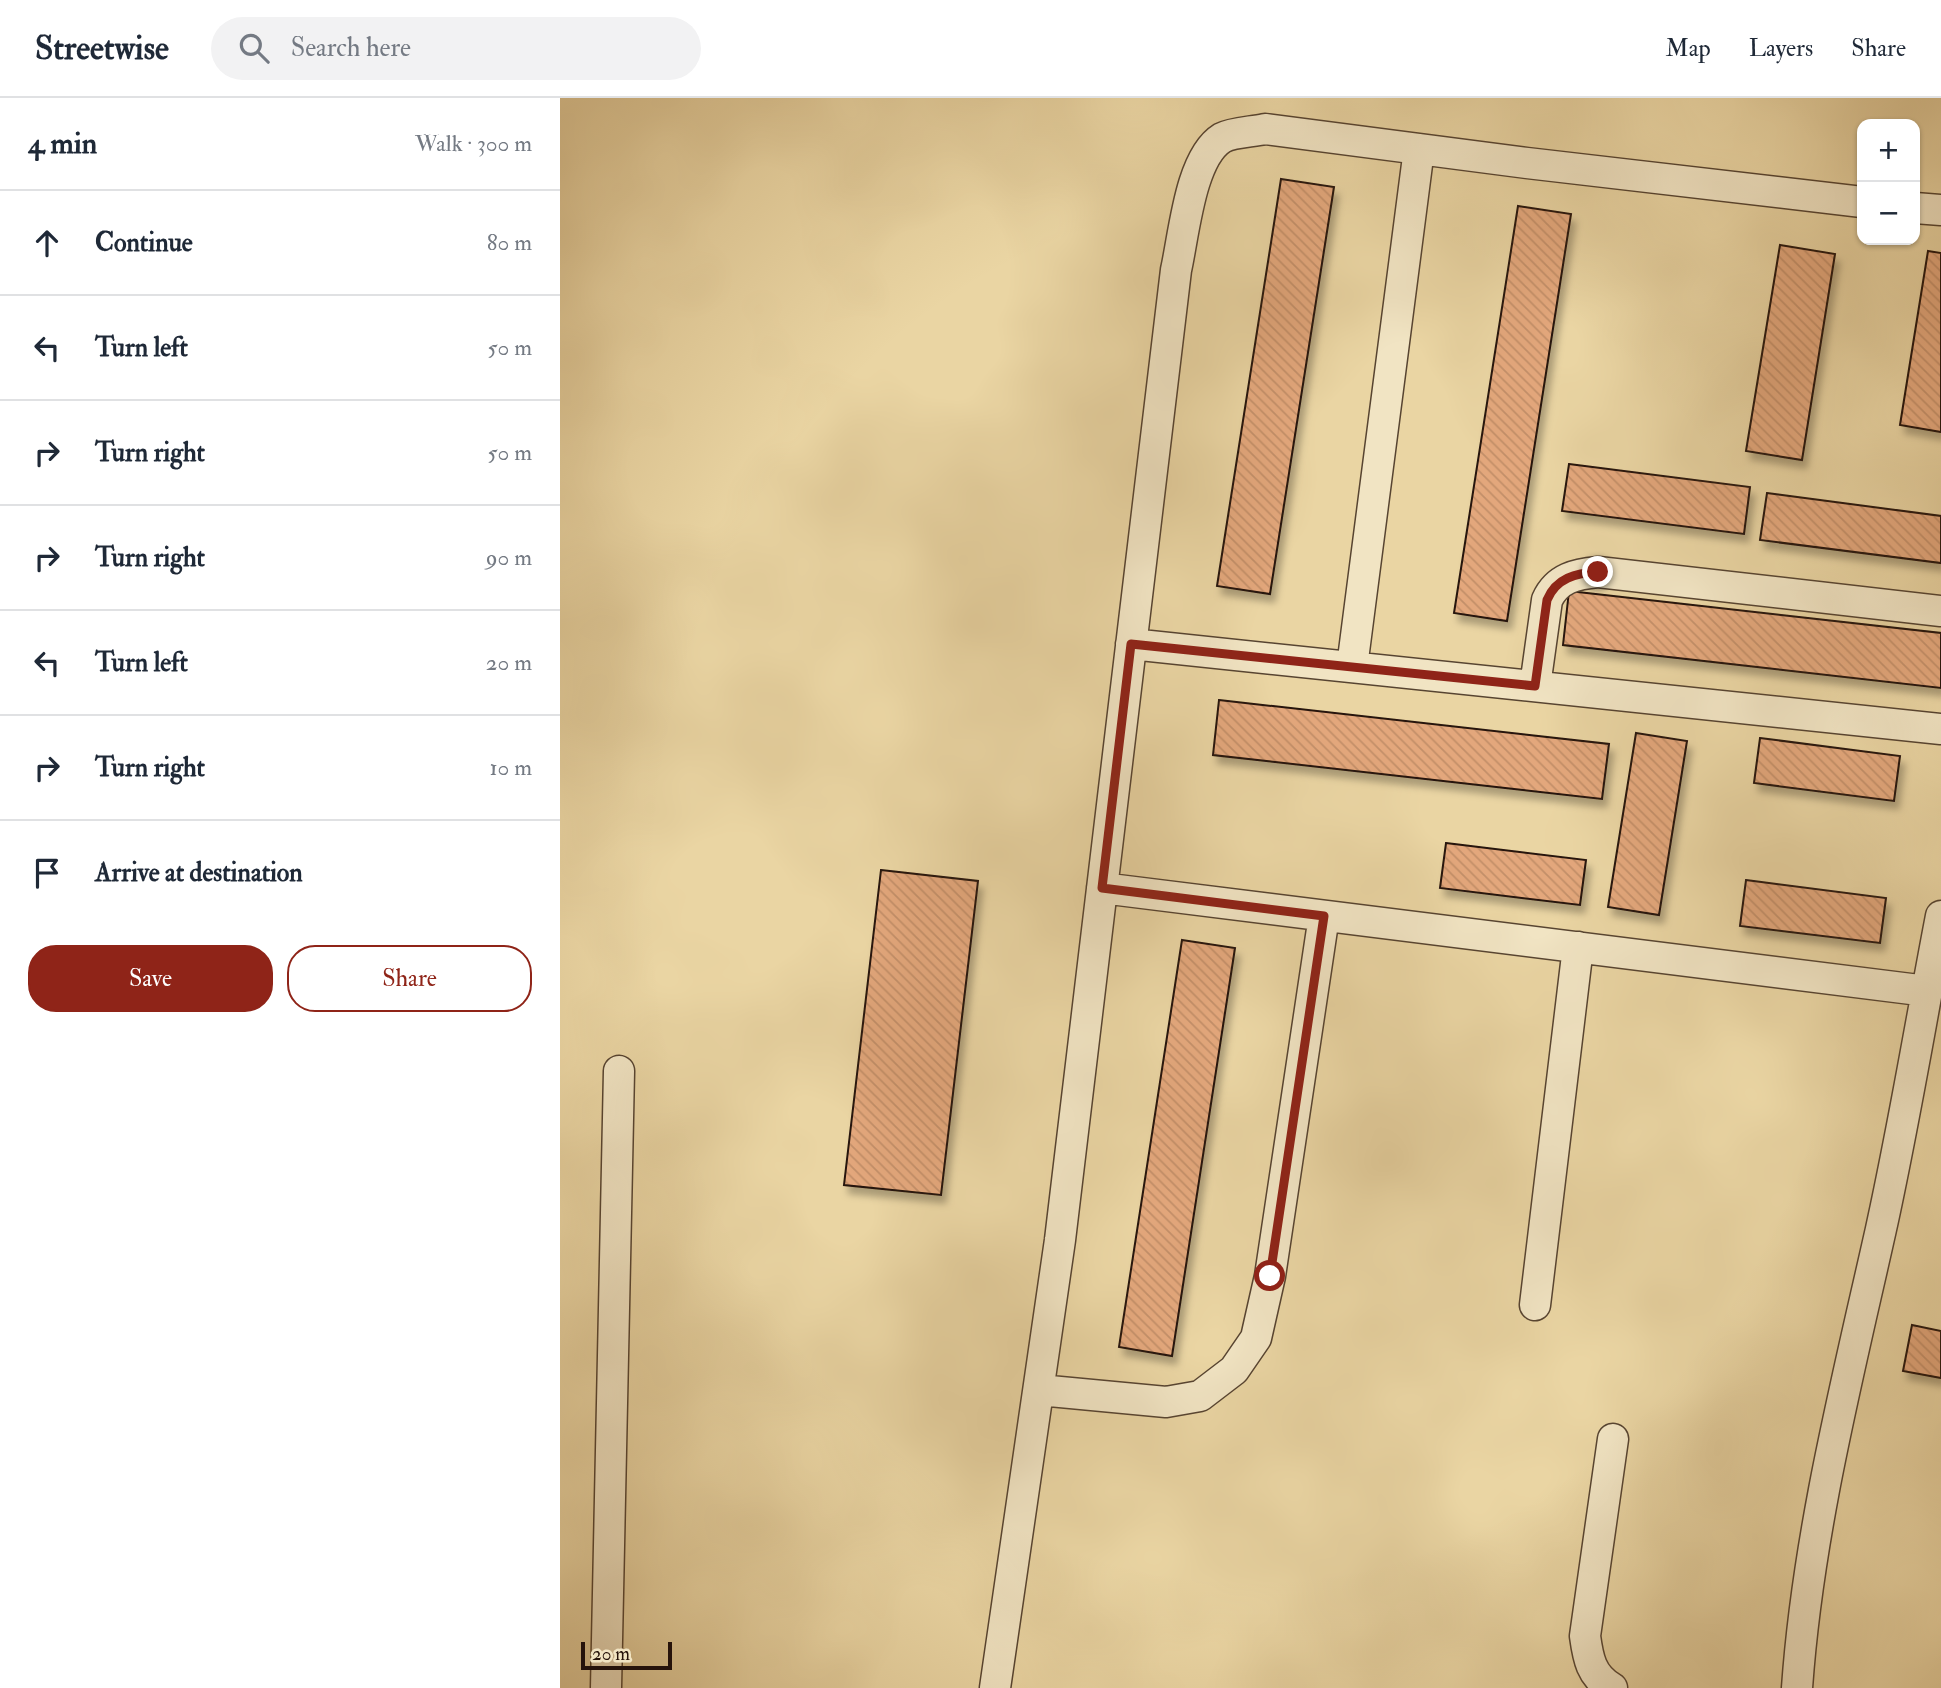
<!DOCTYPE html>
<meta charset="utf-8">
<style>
:root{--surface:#fff;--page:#f2f2f3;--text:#1f2937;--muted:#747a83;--line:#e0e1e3;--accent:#8f2418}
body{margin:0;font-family:"IM FELL Double Pica",serif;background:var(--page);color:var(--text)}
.controls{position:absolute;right:21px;top:21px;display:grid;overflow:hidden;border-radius:14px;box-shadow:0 2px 5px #0004}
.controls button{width:63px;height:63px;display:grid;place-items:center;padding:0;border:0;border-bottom:2px solid var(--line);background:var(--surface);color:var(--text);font:35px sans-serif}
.scale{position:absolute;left:21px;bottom:18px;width:91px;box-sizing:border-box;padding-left:7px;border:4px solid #26130b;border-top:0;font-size:19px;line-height:24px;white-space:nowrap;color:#26130b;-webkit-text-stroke:5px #f1e4c3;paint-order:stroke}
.stop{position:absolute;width:21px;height:21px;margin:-16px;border:5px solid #8f2418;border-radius:50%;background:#fff}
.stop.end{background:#8f2418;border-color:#fff;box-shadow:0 2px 7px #0008}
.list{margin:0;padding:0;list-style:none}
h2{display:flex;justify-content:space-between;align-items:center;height:91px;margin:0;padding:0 28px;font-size:30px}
h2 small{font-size:23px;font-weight:400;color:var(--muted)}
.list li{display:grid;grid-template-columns:46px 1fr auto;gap:21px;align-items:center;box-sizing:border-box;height:105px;padding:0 28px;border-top:2px solid var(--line)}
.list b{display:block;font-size:26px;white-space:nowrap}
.list em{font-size:23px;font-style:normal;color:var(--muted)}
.actions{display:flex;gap:14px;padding:21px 28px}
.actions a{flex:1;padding:16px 0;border:2px solid var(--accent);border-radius:28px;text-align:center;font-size:24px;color:var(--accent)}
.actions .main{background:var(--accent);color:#fff}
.icon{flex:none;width:38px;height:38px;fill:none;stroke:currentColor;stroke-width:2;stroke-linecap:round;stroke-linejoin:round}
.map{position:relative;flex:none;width:1381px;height:1590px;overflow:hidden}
header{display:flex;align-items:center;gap:42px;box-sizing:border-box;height:98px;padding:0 35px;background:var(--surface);border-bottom:2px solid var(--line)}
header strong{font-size:33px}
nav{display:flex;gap:38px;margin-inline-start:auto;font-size:24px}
.search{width:490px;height:63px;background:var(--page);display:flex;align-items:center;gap:18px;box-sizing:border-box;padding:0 24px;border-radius:38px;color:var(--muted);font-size:26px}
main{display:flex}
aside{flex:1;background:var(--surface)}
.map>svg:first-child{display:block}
.building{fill:url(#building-back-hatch);stroke:#26130b;stroke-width:2;filter:url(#shadow)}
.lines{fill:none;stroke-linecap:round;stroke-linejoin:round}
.minor-casing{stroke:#574431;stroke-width:33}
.minor{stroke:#f1e4c3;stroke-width:30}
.route{stroke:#8f2418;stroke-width:9}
</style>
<header>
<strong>Streetwise</strong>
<div class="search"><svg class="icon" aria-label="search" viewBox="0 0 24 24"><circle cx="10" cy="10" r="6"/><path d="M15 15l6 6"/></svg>Search here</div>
<nav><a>Map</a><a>Layers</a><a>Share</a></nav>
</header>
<main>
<aside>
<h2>4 min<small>Walk · 300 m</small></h2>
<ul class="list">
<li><svg class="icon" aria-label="ahead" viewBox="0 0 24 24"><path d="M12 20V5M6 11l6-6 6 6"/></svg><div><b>Continue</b></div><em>80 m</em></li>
<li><svg class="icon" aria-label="left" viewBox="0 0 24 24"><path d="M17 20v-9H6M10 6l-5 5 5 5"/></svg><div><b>Turn left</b></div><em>50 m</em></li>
<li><svg class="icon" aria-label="right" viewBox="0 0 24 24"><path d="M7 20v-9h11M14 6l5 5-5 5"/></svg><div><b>Turn right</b></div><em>50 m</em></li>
<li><svg class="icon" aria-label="right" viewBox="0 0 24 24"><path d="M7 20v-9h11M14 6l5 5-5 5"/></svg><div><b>Turn right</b></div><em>90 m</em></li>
<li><svg class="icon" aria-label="left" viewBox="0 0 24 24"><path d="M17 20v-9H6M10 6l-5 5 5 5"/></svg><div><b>Turn left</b></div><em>20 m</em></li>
<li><svg class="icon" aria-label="right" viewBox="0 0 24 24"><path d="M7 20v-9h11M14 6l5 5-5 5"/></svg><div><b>Turn right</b></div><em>10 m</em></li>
<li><svg class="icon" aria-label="arrive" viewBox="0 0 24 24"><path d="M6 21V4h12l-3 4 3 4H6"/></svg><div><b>Arrive at destination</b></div></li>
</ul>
<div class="actions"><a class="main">Save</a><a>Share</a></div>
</aside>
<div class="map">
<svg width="1381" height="1590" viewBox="0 0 1381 1590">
<defs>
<pattern id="building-back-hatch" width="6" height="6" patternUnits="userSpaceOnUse" patternTransform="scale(1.75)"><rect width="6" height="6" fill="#e3a77b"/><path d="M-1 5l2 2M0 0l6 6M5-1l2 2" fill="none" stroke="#c38f69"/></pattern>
<filter id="shadow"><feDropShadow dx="4.5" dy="8" stdDeviation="3.5" flood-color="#0004"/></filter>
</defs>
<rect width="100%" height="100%" fill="#ead5a3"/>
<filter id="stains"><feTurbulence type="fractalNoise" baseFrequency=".00286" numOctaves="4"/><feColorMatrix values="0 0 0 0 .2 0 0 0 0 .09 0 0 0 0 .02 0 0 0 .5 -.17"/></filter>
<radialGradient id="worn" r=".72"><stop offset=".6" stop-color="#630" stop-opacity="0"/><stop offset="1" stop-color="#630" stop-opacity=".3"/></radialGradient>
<!-- building -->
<path class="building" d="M721 81 774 89 710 496 657 488Z
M958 108 1011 116 947 523 894 515Z
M1220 147 1275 156 1242 362 1186 353Z
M1368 153 1381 155V334L1340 327Z
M1009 366 1190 389 1184 436 1002 413Z
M1207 395 1381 418V465L1200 442Z
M1009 493 1381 535V590L1003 547Z
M659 602 1049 646 1042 701 653 657Z
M1076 635 1127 643 1099 817 1048 809Z
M1200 640 1340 658 1334 703 1194 685Z
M886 745 1026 762 1020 807 880 790Z
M321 772 418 783 381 1097 284 1087Z
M1186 782 1326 800 1320 845 1180 828Z
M622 842 675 850 612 1258 559 1249Z
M1352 1227 1381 1233V1280L1343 1273Z"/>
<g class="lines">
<defs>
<path id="minor" d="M1355 110 1381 112
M571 546 1381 631
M792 569 859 51
M975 588 987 502C997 480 1016 476 1038 474L1381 513
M542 790 1367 893
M975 1207 1018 849
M479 1292 606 1304 640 1298 674 1272 696 1240 710 1178 764 818
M46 1590 59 973
M435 1590 500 1142 616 172C624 137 630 60 662 40 673 34 693 34 705 31L967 65 1302 104
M1052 1590C1031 1578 1028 1560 1025 1538L1053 1341
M1237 1590C1248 1435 1287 1283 1321 1131 1344 1027 1361 922 1381 818"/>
</defs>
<!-- minor casing -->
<use href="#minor" class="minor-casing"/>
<!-- minor -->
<use href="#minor" class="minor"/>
</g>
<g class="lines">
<!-- route -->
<path class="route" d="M710 1178 764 818 542 790 571 546 975 588 987 502C996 480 1016 475 1038 474"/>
</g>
<rect width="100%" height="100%" filter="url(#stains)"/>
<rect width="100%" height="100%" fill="url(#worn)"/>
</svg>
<div class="controls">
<button>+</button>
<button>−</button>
</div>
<div class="scale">20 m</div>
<div class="stop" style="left:710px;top:1178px"></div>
<div class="stop end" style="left:1038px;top:474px"></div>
</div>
</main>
